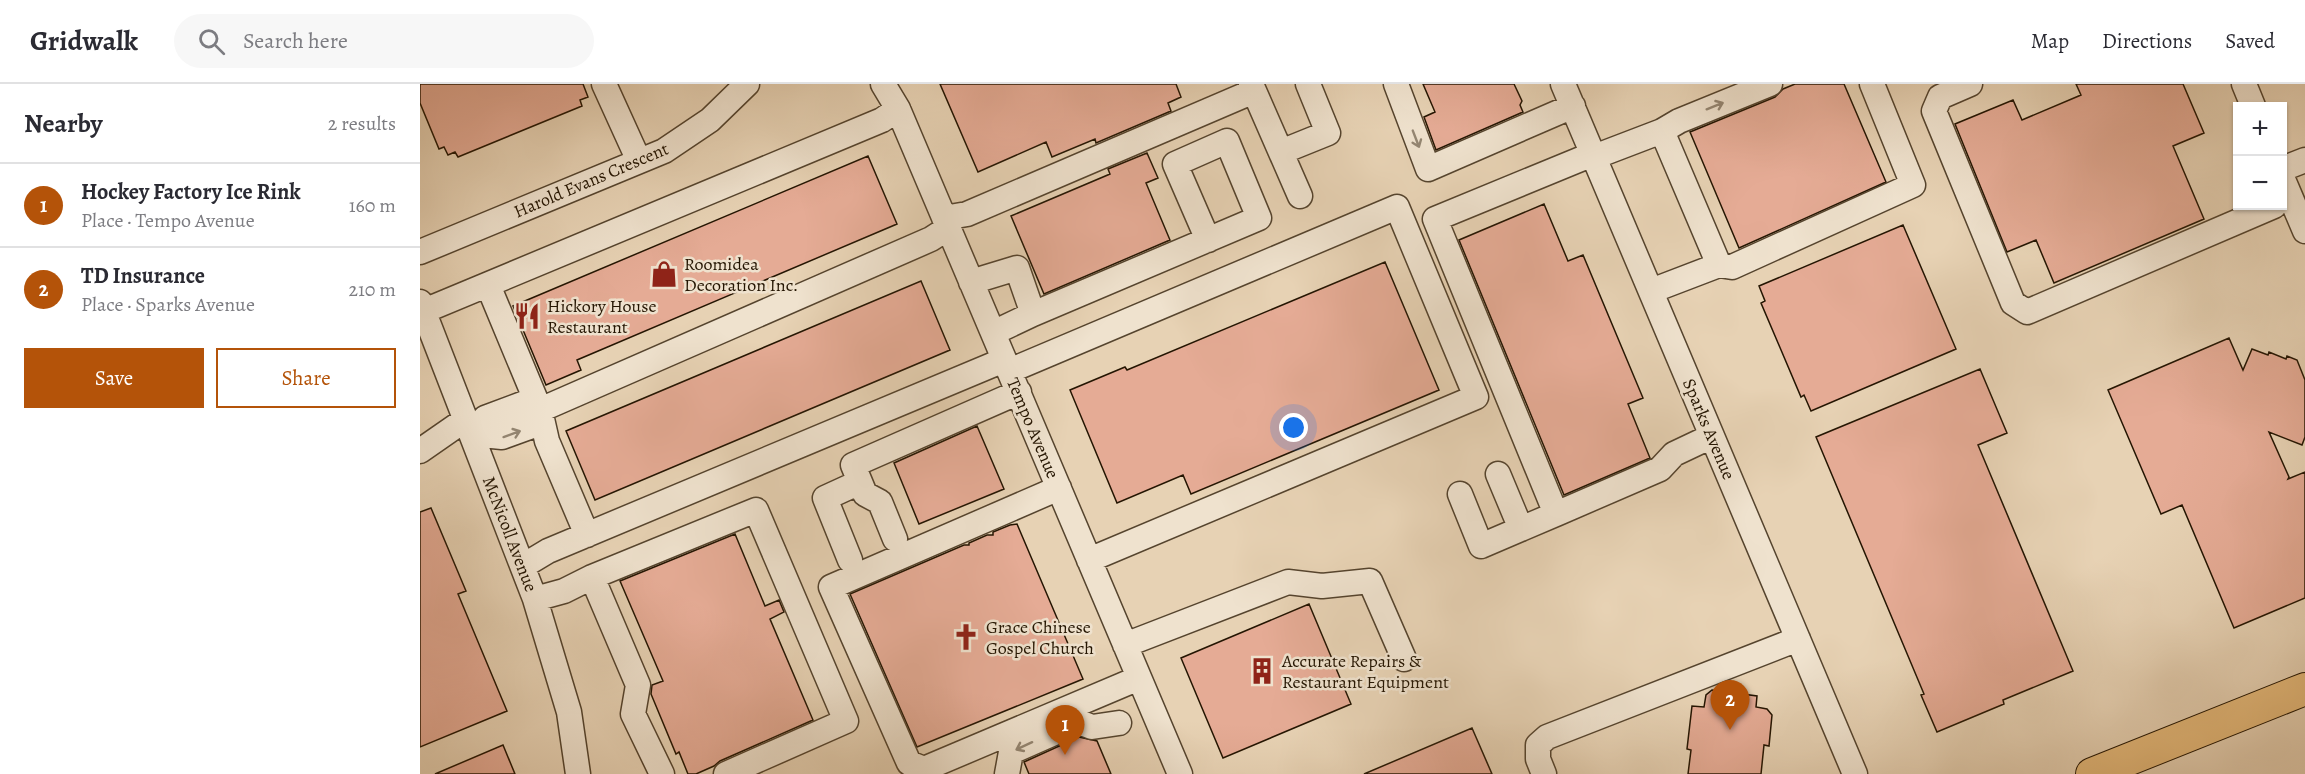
<!DOCTYPE html>
<meta charset="utf-8">
<style>
:root{--surface:#fff;--page:#f7f7f7;--text:#2b2b33;--muted:#7c7c81;--line:#e1e1e2;--accent:#b45309}
body{margin:0;font-family:Alegreya,serif;background:var(--page);color:var(--text)}
.controls{position:absolute;right:18px;top:18px;display:grid;overflow:hidden;border-radius:0px;box-shadow:0 2px 4px #0004}
.controls button{width:54px;height:54px;display:grid;place-items:center;padding:0;border:0;border-bottom:2px solid var(--line);background:var(--surface);color:var(--text);font:30px sans-serif}
.you{position:absolute;left:874px;top:344px;width:21px;height:21px;margin:-15px;border:4px solid #fff;border-radius:50%;background:#1a73e8;box-shadow:0 0 0 9px #1a73e833}
.badge{display:grid;place-items:center;width:39px;height:39px;border-radius:50%;background:var(--accent);color:#fff;font-size:20px;font-weight:700}
.pin{position:absolute;translate:-50% -50px;filter:drop-shadow(0 2px 3px #0008)}
.pin::after{content:'';position:absolute;top:32px;width:21px;height:18px;background:inherit;clip-path:polygon(0 0,100% 0,50% 100%)}
.list{margin:0;padding:0;list-style:none}
h2{display:flex;justify-content:space-between;align-items:center;height:78px;margin:0;padding:0 24px;font-size:26px}
h2 small{font-size:20px;font-weight:400;color:var(--muted)}
.list li{display:grid;grid-template-columns:39px 1fr auto;gap:18px;align-items:center;box-sizing:border-box;height:84px;padding:0 24px;border-top:2px solid var(--line)}
.list b{display:block;font-size:22px;white-space:nowrap}
.list p{margin:0;font-size:20px;white-space:nowrap;color:var(--muted)}
.list em{font-size:20px;font-style:normal;color:var(--muted)}
.actions{display:flex;gap:12px;padding:18px 24px}
.actions a{flex:1;padding:14px 0;border:2px solid var(--accent);border-radius:0px;text-align:center;font-size:21px;color:var(--accent)}
.actions .main{background:var(--accent);color:#fff}
.icon{flex:none;width:33px;height:33px;fill:none;stroke:currentColor;stroke-width:2;stroke-linecap:round;stroke-linejoin:round}
.map{position:relative;flex:none;width:1885px;height:690px;overflow:hidden}
header{display:flex;align-items:center;gap:36px;box-sizing:border-box;height:84px;padding:0 30px;background:var(--surface);border-bottom:2px solid var(--line)}
header strong{font-size:28px}
nav{display:flex;gap:33px;margin-inline-start:auto;font-size:21px}
.search{width:420px;height:54px;background:var(--page);display:flex;align-items:center;gap:15px;box-sizing:border-box;padding:0 21px;border-radius:33px;color:var(--muted);font-size:22px}
main{display:flex}
aside{flex:1;background:var(--surface)}
.map>svg:first-child{display:block}
.building{fill:#e5ab95;stroke:#241502;stroke-width:1.5}
.lines{fill:none;stroke-linecap:round;stroke-linejoin:round}
.minor-casing{stroke:#55442e;stroke-width:27}
.major-casing{stroke:#241502;stroke-width:34}
.minor{stroke:#efe2ce;stroke-width:24}
.major{stroke:#e4b97a;stroke-width:32}
.oneway{stroke:#948672}
.labels{text-anchor:middle;stroke-width:5;stroke-linejoin:round;paint-order:stroke}
.street-label{font-size:18px;fill:#241502;stroke:#efe2ce}
.poi-label{font-size:18px;fill:#241502;stroke:#efe2ce;text-anchor:start}
</style>
<header>
<strong>Gridwalk</strong>
<div class="search"><svg class="icon" aria-label="search" viewBox="0 0 24 24"><circle cx="10" cy="10" r="6"/><path d="M15 15l6 6"/></svg>Search here</div>
<nav><a>Map</a><a>Directions</a><a>Saved</a></nav>
</header>
<main>
<aside>
<h2>Nearby<small>2 results</small></h2>
<ul class="list">
<li><span class="badge">1</span><div><b>Hockey Factory Ice Rink</b><p>Place · Tempo Avenue</p></div><em>160 m</em></li>
<li><span class="badge">2</span><div><b>TD Insurance</b><p>Place · Sparks Avenue</p></div><em>210 m</em></li>
</ul>
<div class="actions"><a class="main">Save</a><a>Share</a></div>
</aside>
<div class="map">
<svg width="1885" height="690" viewBox="0 0 1885 690">
<rect width="100%" height="100%" fill="#e7d2b4"/>
<filter id="stains"><feTurbulence type="fractalNoise" baseFrequency=".00333" numOctaves="4"/><feColorMatrix values="0 0 0 0 .2 0 0 0 0 .09 0 0 0 0 .02 0 0 0 .5 -.17"/></filter>
<radialGradient id="worn" r=".72"><stop offset=".6" stop-color="#630" stop-opacity="0"/><stop offset="1" stop-color="#630" stop-opacity=".3"/></radialGradient>
<!-- building -->
<path class="building" d="M0 0H163L168 13 160 16 162 22 38 73 35 68 28 71 24 63 19 65 0 19Z
M520 0H756L761 13 748 19 751 27 676 59 675 55 632 73 626 58 558 88Z
M1003 0H1094L1102 17 1100 21 1103 28 1016 66 1004 33 1015 28Z
M1375 0H1424L1466 98 1319 164 1270 48 1355 13 1363 5Z
M1656 0H1763L1784 49 1753 62 1784 135 1634 199 1616 156 1587 168 1535 40 1593 16 1602 36 1661 11Z
M727 69 738 94 726 99 750 156 624 210 591 132 690 90 688 85Z
M448 72 477 140 157 276 161 286 126 301 93 222Z
M1124 120 1148 177 1163 171 1223 314 1208 320 1230 374 1144 411 1039 156Z
M1483 141 1536 265 1391 327 1384 311 1381 313 1341 219 1345 217 1339 202Z
M965 178 1019 306 771 410 763 391 697 419 650 306 705 283 707 286Z
M501 197 530 266 175 416 146 347Z
M1809 254 1823 286 1832 265 1848 271 1849 268 1866 275 1867 272 1877 276 1885 296V353L1882 361 1849 348 1869 393 1868 395 1885 388V514L1814 544 1762 421 1741 430 1688 306Z
M1560 285 1587 349 1558 361 1653 587 1583 616 1584 620 1517 648 1501 611 1504 610 1396 353Z
M557 342 584 405 499 440 474 379Z
M11 424 46 507 38 510 87 627 0 663V428Z
M597 440 663 595 497 663 430 510 544 461H549V459L567 451H573V448L590 441Z
M315 450 345 522 359 516 364 528 350 535 393 636 300 677 294 682 276 690H268L259 668 256 670 231 610 232 601 243 597 200 497Z
M889 520 931 620 803 674 761 574Z
M1292 606 1337 612 1336 623 1347 625 1352 631 1349 662 1344 661 1341 690H1268L1271 666 1267 665 1272 622 1284 623 1286 611Z
M1052 644 1072 690H944Z
M659 653 677 657 691 690H609L604 678Z
M83 661 95 690H15Z"/>
<g class="lines">
<defs>
<path id="minor" d="M184 0 219 77
M463 0 478 25 760 690
M831 0 880 112
M976 0 1008 85 1153 22
M1143 0 1435 690
M1550 0 1520 13 1514 27 1593 219 1607 228 1854 122
M1824 0 1833 22
M1242 47 1259 37 1350 0
M861 68 908 49 888 0
M1173 70 1015 135 1136 430 1240 385 1254 370 1292 352
M1174 73 1242 47 1299 181 1231 207
M1862 85 1885 76
M1862 93 1885 147
M524 134 547 130 834 7
M0 168 244 67 290 36 327 0
M1299 181 1312 183 1493 101 1452 0
M551 198 597 184 613 230 573 249
M68 201 120 326 127 357 167 451
M0 218 115 515 149 628 158 690
M4 227 462 36 478 25
M613 230 839 134 807 57 755 80 788 156
M589 287 977 123 1056 313 669 476
M52 350 65 334 105 319 120 326 511 155 528 144
M52 350 82 353 115 341 120 326
M0 367 46 335
M1078 390 1101 445
M639 404 411 503 489 679 504 685 719 594
M1040 410 1061 462 1136 430
M475 455 460 418 445 410 433 381 599 308
M430 476 405 414 440 398
M103 482 128 467 584 276
M172 493 218 601 213 630 242 690
M115 515 144 507 172 493 336 426 426 637 306 690
M705 561 868 498 902 502 950 497 984 575
M587 690 591 668 659 638 672 643 699 639
M1124 690 1118 675V661L1127 653 1378 555"/>
<path id="major" d="M1672 690 1885 605"/>
</defs>
<!-- minor casing -->
<use href="#minor" class="minor-casing"/>
<!-- major casing -->
<use href="#major" class="major-casing"/>
<!-- minor -->
<use href="#minor" class="minor"/>
<!-- major -->
<use href="#major" class="major"/>
</g>
<!-- one-way arrows -->
<defs><path id="oneway-shaft" d="M-6 0H5M1.5-3L5.5 0L1.5 3" fill="none" stroke-width="1.6" stroke-linecap="round" stroke-linejoin="round" transform="scale(1.5)"/></defs>
<g class="oneway">
<use href="#oneway-shaft" transform="translate(1295 22) rotate(-22)"/>
<use href="#oneway-shaft" transform="translate(996 55) rotate(69)"/>
<use href="#oneway-shaft" transform="translate(92 350) rotate(-20)"/>
<use href="#oneway-shaft" transform="translate(604 662) rotate(155)"/>
</g>
<!-- icons -->
<defs>
<symbol id="shop-bare" viewBox="-9 -9 18 18"><path d="M-5-2.5h2.3a2.7 3.5 0 0 1 5.4 0H5L5.5 6h-11ZM-1.5-2.5h3a1.5 2.3 0 0 0-3 0Z" fill="#8f2418" stroke="#efe2ce" stroke-width="2.5" paint-order="stroke"/></symbol>
<symbol id="restaurant-bare" viewBox="-9 -9 18 18"><path d="M-5-6h1v4h1v-4h1v4h1v-4h1v5L-1.5 .5V6h-2V.5L-5-1ZM5-6V6H3V1.5H1.5Q1.5-4 5-6Z" fill="#8f2418" stroke="#efe2ce" stroke-width="2.5" paint-order="stroke"/></symbol>
<symbol id="church-bare" viewBox="-9 -9 18 18"><path d="M-1.2-6h2.4v3.5h3.3v2.4h-3.3V6h-2.4V-.1h-3.3v-2.4h3.3Z" fill="#8f2418" stroke="#efe2ce" stroke-width="2.5" paint-order="stroke"/></symbol>
<symbol id="building-bare" viewBox="-9 -9 18 18"><path d="M-4-6H4V6H1V3H-1V6H-4ZM-2.5-4.3h1.7v1.8h-1.7ZM.8-4.3h1.7v1.8H.8ZM-2.5-1h1.7V.8h-1.7ZM.8-1h1.7V.8H.8Z" fill="#8f2418" stroke="#efe2ce" stroke-width="2.5" paint-order="stroke"/></symbol>
</defs>
<g fill-rule="evenodd">
<use href="#shop-bare" x="225" y="171" width="38" height="38"/>
<use href="#restaurant-bare" x="88" y="213" width="38" height="38"/>
<use href="#church-bare" x="527" y="534" width="38" height="38"/>
<use href="#building-bare" x="823" y="568" width="38" height="38"/>
</g>
<g class="labels">
<!-- street labels -->
<g class="street-label">
<text transform="translate(171 96) rotate(-23)" y="6">Harold Evans Crescent</text>
<text transform="translate(613 344) rotate(67)" y="6">Tempo Avenue</text>
<text transform="translate(1289 345) rotate(67)" y="6">Sparks Avenue</text>
<text transform="translate(90 450) rotate(69)" y="6">McNicoll Avenue</text>
</g>
<!-- poi labels -->
<g class="poi-label">
<text x="264" y="186">Roomidea<tspan x="264" dy="21">Decoration Inc.</tspan></text>
<text x="127" y="228">Hickory House<tspan x="127" dy="21">Restaurant</tspan></text>
<text x="566" y="549">Grace Chinese<tspan x="566" dy="21">Gospel Church</tspan></text>
<text x="862" y="583">Accurate Repairs &amp;<tspan x="862" dy="21">Restaurant Equipment</tspan></text>
</g>
</g>
<rect width="100%" height="100%" filter="url(#stains)"/>
<rect width="100%" height="100%" fill="url(#worn)"/>
</svg>
<div class="controls">
<button>+</button>
<button>−</button>
</div>
<div class="you"></div>
<div class="pin badge" style="left:645px;top:671px">1</div>
<div class="pin badge" style="left:1310px;top:646px">2</div>
</div>
</main>
